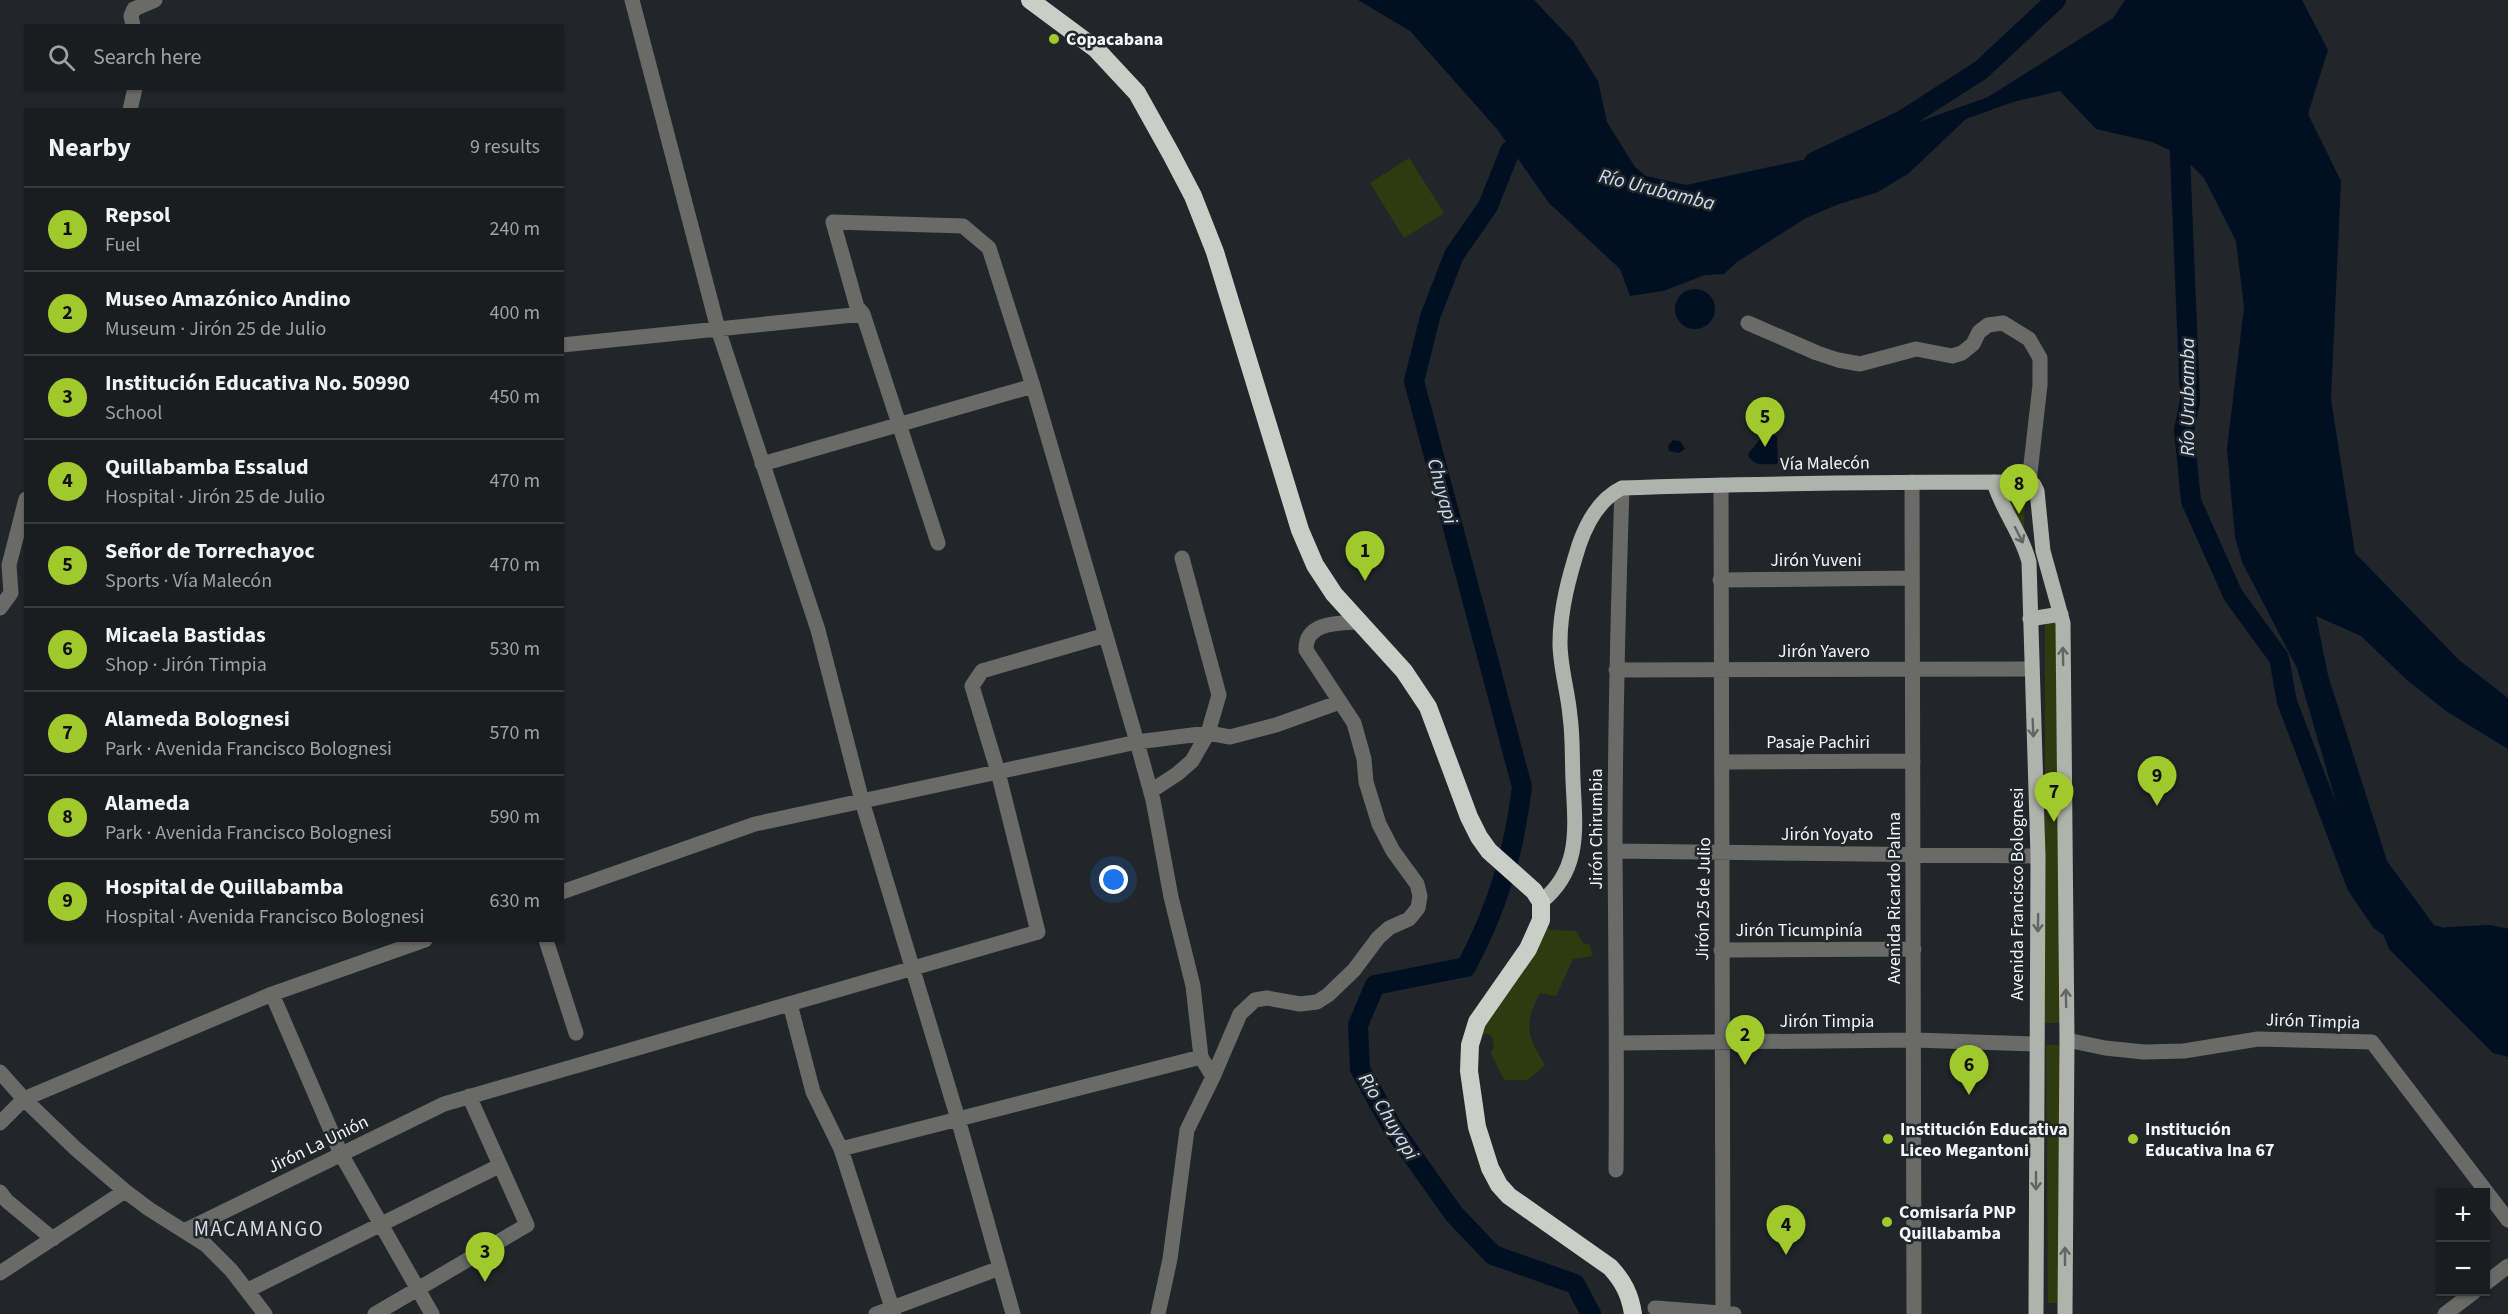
<!DOCTYPE html>
<meta charset="utf-8">
<style>
:root{--surface:#1a1c20;--page:#232529;--text:#f1f3f6;--muted:#9fa1a5;--line:#383a3e;--accent:#a0c92c}
body{margin:0;font-family:"Source Sans 3",sans-serif;background:var(--page);color:var(--text)}
.controls{position:absolute;right:18px;bottom:18px;display:grid;overflow:hidden;border-radius:0px;box-shadow:0 2px 4px #0004}
.controls button{width:54px;height:54px;display:grid;place-items:center;padding:0;border:0;border-bottom:2px solid var(--line);background:var(--surface);color:var(--text);font:30px sans-serif}
.you{position:absolute;left:1114px;top:880px;width:21px;height:21px;margin:-15px;border:4px solid #fff;border-radius:50%;background:#1a73e8;box-shadow:0 0 0 9px #1a73e833}
.badge{display:grid;place-items:center;width:39px;height:39px;border-radius:50%;background:var(--accent);color:#111;font-size:20px;font-weight:700}
.pin{position:absolute;translate:-50% -50px;filter:drop-shadow(0 2px 3px #0008)}
.pin::after{content:'';position:absolute;top:32px;width:21px;height:18px;background:inherit;clip-path:polygon(0 0,100% 0,50% 100%)}
.list{margin:0;padding:0;list-style:none}
h2{display:flex;justify-content:space-between;align-items:center;height:78px;margin:0;padding:0 24px;font-size:26px}
h2 small{font-size:20px;font-weight:400;color:var(--muted)}
.list li{display:grid;grid-template-columns:39px 1fr auto;gap:18px;align-items:center;box-sizing:border-box;height:84px;padding:0 24px;border-top:2px solid var(--line)}
.list b{display:block;font-size:22px;white-space:nowrap}
.list p{margin:0;font-size:20px;white-space:nowrap;color:var(--muted)}
.list em{font-size:20px;font-style:normal;color:var(--muted)}
.icon{flex:none;width:33px;height:33px;fill:none;stroke:currentColor;stroke-width:2;stroke-linecap:round;stroke-linejoin:round}
.map{position:relative;flex:none;width:2508px;height:1314px;overflow:hidden}
.search{position:absolute;background:var(--surface);box-shadow:0 2px 4px #0004;left:24px;top:24px;width:540px;height:66px;display:flex;align-items:center;gap:15px;box-sizing:border-box;padding:0 21px;border-radius:0px;color:var(--muted);font-size:22px}
.panel{position:absolute;background:var(--surface);box-shadow:0 2px 4px #0004;left:24px;top:108px;width:540px;height:834px;border-radius:0px}
.map>svg:first-child{display:block}
.green{fill:#2e3b0e}
.water{fill:#001022}
.lines{fill:none;stroke-linecap:round;stroke-linejoin:round}
.river{stroke:#001022;stroke-width:20}
.minor{stroke:#6a6b69;stroke-width:15}
.major{stroke:#b0b2ac;stroke-width:15}
.highway{stroke:#cbcec7;stroke-width:18}
.oneway{stroke:#626564}
.poi-dot{fill:#a0c92c;stroke:#22262a;stroke-width:2}
.labels{text-anchor:middle;stroke-width:5;stroke-linejoin:round;paint-order:stroke}
.poi-label{font-size:18px;font-weight:bold;fill:#f3f5f8;stroke:#22262a;text-anchor:start}
.street-label{font-size:18px;fill:#f3f5f8;stroke:#22262a}
.water-label{font-size:20px;font-style:italic;fill:#cfdff0;stroke:#22262a}
.quarter-label{font-size:21px;letter-spacing:1.5px;fill:#d6dbe1;stroke:#22262a}
</style>
<div class="map">
<svg width="2508" height="1314" viewBox="0 0 2508 1314">
<rect width="100%" height="100%" fill="#22262a"/>
<!-- green -->
<path class="green" d="M1409 158 1444 213 1404 238 1370 183Z
M2025 493 2024 533 2001 495Z
M2062 619 2064 1023H2045V622Z
M1540 924 1551 930 1576 931 1583 943 1590 945 1593 956 1573 959 1556 996 1540 993C1523 1025 1527 1035 1545 1065L1528 1080H1504L1491 1053 1494 1047 1492 1037 1488 1034H1475Z
M2046 1045H2063L2065 1303H2048Z"/>
<!-- water -->
<path class="water" d="M1358 0H1534L1573 41 1598 81 1607 122 1635 167 1646 176 1686 185 1826 155 1988 97 2113 18 2125 0H2302L2328 50 2308 114 2341 181 2331 399 2355 553 2459 660 2508 698V749L2446 711 2407 680 2361 636 2316 616 2328 675 2387 861 2434 925 2508 946V1057L2493 1053 2389 949 2347 840 2297 668 2242 562 2235 537 2227 449 2244 307 2236 241 2204 178 2182 156 2152 142 2096 129 2060 91 2013 102 1966 119 1909 173 1878 192 1839 204 1806 218 1737 262 1724 274 1705 275 1663 291 1630 296 1620 269 1549 203 1497 129 1410 31Z
M1675 309a20 20 0 1 1 40 0a20 20 0 1 1-40 0Z
M1766 432 1772 433 1777 437 1778 461 1777 464C1766 464 1751 467 1748 454Z
M1673 440 1680 441 1685 449 1679 453 1669 451 1668 446Z"/>
<g class="lines">
<!-- river -->
<path class="river" d="M2179 131 2190 401 2184 430 2191 501 2233 595 2279 658 2287 702 2357 886 2381 921 2394 930
M1510 151 1488 206 1454 255 1430 317 1414 381 1522 787C1514 853 1497 909 1466 967L1375 985 1358 1025 1360 1069 1392 1127 1454 1214 1493 1255 1575 1284 1591 1314
M1814 162 1903 120 1981 70 2056 0
M2448 937 2489 935 2508 939"/>
<!-- minor -->
<path class="minor" d="M632 0 718 329 818 630 862 801 958 1119 1013 1314
M133 26 131 16 134 9 155 0
M130 110 135 88
M863 314 857 307 833 222 963 226 989 248 1033 386 1137 742 1153 800 1171 897 1193 986 1201 1057 1213 1077
M1748 323 1817 353 1838 360 1860 364 1916 349 1952 356 1962 353 1973 344 1979 332 1988 325 2003 323 2029 339 2040 358V385L2029 482
M562 345 863 314 938 543
M762 464 1033 386
M1912 482 1914 1314
M1721 485 1723 1314
M1720 580 1912 578
M0 608 11 593 9 565 26 499
M1616 670 2031 669
M1723 762 1913 761
M1151 791 1177 774 1192 761 1208 733 1219 695 1182 558
M1615 851 2038 856
M562 892 755 824 1137 742 1208 733 1230 737 1276 725 1340 702
M546 940 576 1033
M1721 950 1914 949
M272 994 341 1154 432 1314
M790 1004 813 1092 841 1149 894 1314
M2067 1040 2105 1048 2144 1052 2184 1051 2258 1039 2372 1042 2508 1220
M1618 1043 1915 1040 2036 1044
M0 1072 24 1099 76 1149 125 1191 149 1209 206 1245 231 1270 265 1314
M0 1123 24 1099 272 994 425 940
M841 1149 1201 1057
M1616 1170C1617 1064 1616 958 1615 852 1615 731 1618 610 1622 488
M0 1192 7 1201 53 1239
M186 1230 444 1104 1038 932 998 772 972 686 982 671 1106 635
M0 1273 125 1191
M2486 1283 2508 1266
M248 1290 499 1166
M1655 1308 1734 1314
M375 1314 527 1225 469 1096
M876 1314 1000 1268
M1158 1314 1170 1259 1187 1130 1213 1077 1240 1014 1255 1000 1267 998 1300 1004 1317 1002 1328 995 1354 970 1378 938 1389 928 1409 919 1418 908 1420 896 1417 884 1393 851 1379 824 1366 782 1364 759 1354 723 1306 650C1305 622 1338 623 1358 622
M2445 1314 2474 1292"/>
<!-- major -->
<path class="major" d="M1994 482C2002 511 2022 533 2029 562L2038 856 2036 1314
M2030 619 2061 614
M1541 902C1582 869 1575 827 1573 780 1572 759 1573 737 1570 716 1568 692 1560 667 1560 643 1560 609 1569 577 1579 545 1587 522 1599 499 1622 488 1757 483 1893 482 2029 482L2034 485 2037 491 2043 551 2063 623 2067 1040 2065 1314"/>
<!-- highway -->
<path class="highway" d="M1030 0 1096 49 1137 93 1171 154 1193 196 1215 252 1300 530 1315 565 1334 594 1404 671 1428 707 1469 817 1479 837 1489 851 1534 891 1541 902V920L1528 949 1477 1022 1470 1045 1469 1071 1477 1127 1490 1168 1499 1185 1509 1196 1610 1267C1623 1281 1630 1294 1633 1314"/>
</g>
<!-- one-way arrows -->
<defs><path id="oneway-shaft" d="M-6 0H5M1.5-3L5.5 0L1.5 3" fill="none" stroke-width="1.6" stroke-linecap="round" stroke-linejoin="round" transform="scale(1.5)"/></defs>
<g class="oneway">
<use href="#oneway-shaft" transform="translate(2019 535) rotate(63)"/>
<use href="#oneway-shaft" transform="translate(2063 656) rotate(-91)"/>
<use href="#oneway-shaft" transform="translate(2033 728) rotate(88)"/>
<use href="#oneway-shaft" transform="translate(2038 923) rotate(91)"/>
<use href="#oneway-shaft" transform="translate(2066 998) rotate(-91)"/>
<use href="#oneway-shaft" transform="translate(2036 1181) rotate(90)"/>
<use href="#oneway-shaft" transform="translate(2065 1256) rotate(-90)"/>
</g>
<!-- markers -->
<g class="poi-dot">
<circle cx="1054" cy="39" r="6"/>
<circle cx="1888" cy="1139" r="6"/>
<circle cx="2133" cy="1139" r="6"/>
<circle cx="1887" cy="1222" r="6"/>
</g>
<g class="labels">
<!-- poi labels -->
<g class="poi-label">
<text x="1066" y="45">Copacabana</text>
<text x="1900" y="1135">Institución Educativa<tspan x="1900" dy="21">Liceo Megantoni</tspan></text>
<text x="2145" y="1135">Institución<tspan x="2145" dy="21">Educativa Ina 67</tspan></text>
<text x="1899" y="1218">Comisaría PNP<tspan x="1899" dy="21">Quillabamba</tspan></text>
</g>
<!-- street labels -->
<g class="street-label">
<text transform="translate(1825 463) rotate(-1)" y="6">Vía Malecón</text>
<text x="1816" y="566">Jirón Yuveni</text>
<text x="1824" y="657">Jirón Yavero</text>
<text x="1818" y="748">Pasaje Pachiri</text>
<text transform="translate(1596 829) rotate(-90)" y="6">Jirón Chirumbia</text>
<text x="1827" y="840">Jirón Yoyato</text>
<text transform="translate(2017 894) rotate(-90)" y="6">Avenida Francisco Bolognesi</text>
<text transform="translate(1894 898) rotate(-90)" y="6">Avenida Ricardo Palma</text>
<text transform="translate(1703 899) rotate(-89)" y="6">Jirón 25 de Julio</text>
<text x="1799" y="936">Jirón Ticumpinía</text>
<text x="1827" y="1027">Jirón Timpia</text>
<text transform="translate(2313 1021) rotate(2)" y="6">Jirón Timpia</text>
<text transform="translate(318 1144) rotate(-26)" y="6">Jirón La Unión</text>
</g>
<!-- water labels -->
<g class="water-label">
<text transform="translate(1657 189) rotate(14)" y="7">Río Urubamba</text>
<text transform="translate(2187 397) rotate(-90)" y="7">Río Urubamba</text>
<text transform="translate(1443 491) rotate(75)" y="7">Chuyapi</text>
<text transform="translate(1389 1116) rotate(59)" y="7">Rio Chuyapi</text>
</g>
<!-- quarter labels -->
<g class="quarter-label">
<text x="259" y="1236">MACAMANGO</text>
</g>
</g>
</svg>
<div class="controls">
<button>+</button>
<button>−</button>
</div>
<div class="you"></div>
<div class="pin badge" style="left:1365px;top:581px">1</div>
<div class="pin badge" style="left:1745px;top:1065px">2</div>
<div class="pin badge" style="left:485px;top:1282px">3</div>
<div class="pin badge" style="left:1786px;top:1255px">4</div>
<div class="pin badge" style="left:1765px;top:447px">5</div>
<div class="pin badge" style="left:1969px;top:1095px">6</div>
<div class="pin badge" style="left:2054px;top:822px">7</div>
<div class="pin badge" style="left:2019px;top:514px">8</div>
<div class="pin badge" style="left:2157px;top:806px">9</div>
<div class="search"><svg class="icon" aria-label="search" viewBox="0 0 24 24"><circle cx="10" cy="10" r="6"/><path d="M15 15l6 6"/></svg>Search here</div>
<section class="panel">
<h2>Nearby<small>9 results</small></h2>
<ul class="list">
<li><span class="badge">1</span><div><b>Repsol</b><p>Fuel</p></div><em>240 m</em></li>
<li><span class="badge">2</span><div><b>Museo Amazónico Andino</b><p>Museum · Jirón 25 de Julio</p></div><em>400 m</em></li>
<li><span class="badge">3</span><div><b>Institución Educativa No. 50990</b><p>School</p></div><em>450 m</em></li>
<li><span class="badge">4</span><div><b>Quillabamba Essalud</b><p>Hospital · Jirón 25 de Julio</p></div><em>470 m</em></li>
<li><span class="badge">5</span><div><b>Señor de Torrechayoc</b><p>Sports · Vía Malecón</p></div><em>470 m</em></li>
<li><span class="badge">6</span><div><b>Micaela Bastidas</b><p>Shop · Jirón Timpia</p></div><em>530 m</em></li>
<li><span class="badge">7</span><div><b>Alameda Bolognesi</b><p>Park · Avenida Francisco Bolognesi</p></div><em>570 m</em></li>
<li><span class="badge">8</span><div><b>Alameda</b><p>Park · Avenida Francisco Bolognesi</p></div><em>590 m</em></li>
<li><span class="badge">9</span><div><b>Hospital de Quillabamba</b><p>Hospital · Avenida Francisco Bolognesi</p></div><em>630 m</em></li>
</ul>
</section>
</div>
